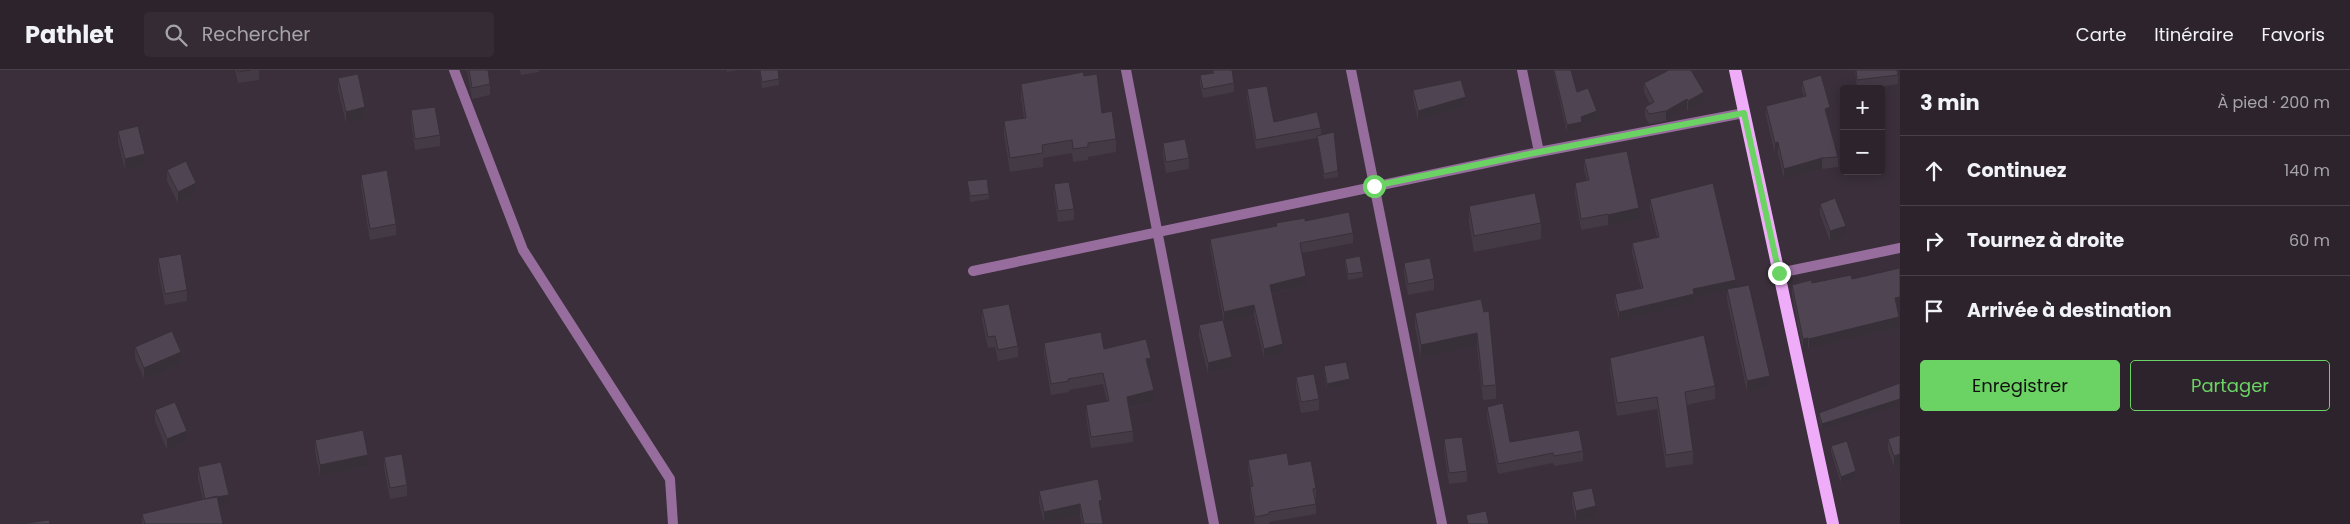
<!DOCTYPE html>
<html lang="fr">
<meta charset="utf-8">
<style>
:root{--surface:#2c232c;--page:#342b34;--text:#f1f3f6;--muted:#a6a4a9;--line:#484048;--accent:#6bd363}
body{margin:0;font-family:Poppins,sans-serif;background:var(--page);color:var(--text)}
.controls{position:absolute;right:15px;top:15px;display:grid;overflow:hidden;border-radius:5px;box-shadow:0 2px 12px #0003}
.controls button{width:45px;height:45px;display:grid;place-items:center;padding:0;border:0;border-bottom:1px solid var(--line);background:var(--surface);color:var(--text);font:25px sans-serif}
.stop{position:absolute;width:15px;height:15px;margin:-11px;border:4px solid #6bd363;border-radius:50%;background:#fff}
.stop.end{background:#6bd363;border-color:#fff;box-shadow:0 1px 5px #0008}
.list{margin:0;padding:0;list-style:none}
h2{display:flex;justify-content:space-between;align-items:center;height:65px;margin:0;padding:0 20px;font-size:21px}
h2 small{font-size:16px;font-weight:400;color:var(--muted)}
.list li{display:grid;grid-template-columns:32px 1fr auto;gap:15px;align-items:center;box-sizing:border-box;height:70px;padding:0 20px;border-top:1px solid var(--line)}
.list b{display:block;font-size:19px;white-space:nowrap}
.list em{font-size:16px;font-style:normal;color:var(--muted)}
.actions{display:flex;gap:10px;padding:15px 20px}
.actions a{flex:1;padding:11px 0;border:1px solid var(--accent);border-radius:5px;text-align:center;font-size:18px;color:var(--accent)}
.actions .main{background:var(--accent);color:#111}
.icon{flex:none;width:28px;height:28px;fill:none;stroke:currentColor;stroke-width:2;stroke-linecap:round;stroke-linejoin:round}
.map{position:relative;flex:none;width:1900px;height:454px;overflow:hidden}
header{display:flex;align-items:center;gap:30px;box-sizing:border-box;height:70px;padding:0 25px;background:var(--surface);border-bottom:1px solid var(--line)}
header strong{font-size:24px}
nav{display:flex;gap:28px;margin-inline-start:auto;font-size:18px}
.search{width:350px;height:45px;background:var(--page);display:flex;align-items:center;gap:12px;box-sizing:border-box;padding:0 18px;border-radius:5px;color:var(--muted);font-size:19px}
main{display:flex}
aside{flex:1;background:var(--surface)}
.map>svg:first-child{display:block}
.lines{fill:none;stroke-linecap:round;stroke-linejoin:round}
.minor{stroke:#966d9c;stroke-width:10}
.primary{stroke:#efacf9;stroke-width:12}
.wall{fill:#443a46}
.shaded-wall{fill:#373039}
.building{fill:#4f4451;stroke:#373039}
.route{stroke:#6bd363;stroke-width:6}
</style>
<header>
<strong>Pathlet</strong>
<div class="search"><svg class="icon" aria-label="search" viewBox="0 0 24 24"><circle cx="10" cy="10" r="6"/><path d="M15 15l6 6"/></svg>Rechercher</div>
<nav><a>Carte</a><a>Itinéraire</a><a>Favoris</a></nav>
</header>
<main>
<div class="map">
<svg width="1900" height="454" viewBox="0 0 1900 454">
<rect width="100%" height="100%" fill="#3a2f3b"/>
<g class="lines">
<!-- minor -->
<path class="minor" d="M454 0 523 180 670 409 673 454
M1126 0 1214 454
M1351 0 1442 454
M1522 0 1539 82
M973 201 1539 82 1744 43
M1779 203 1900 178"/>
<!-- primary -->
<path class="primary" d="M1735 0 1833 454"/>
</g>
<!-- wall -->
<path class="wall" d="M235 0H259V10L238 13Z
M467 0H488L490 14V25L472 29Z
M520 0H539V2L521 5Z
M727 0H738L727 2Z
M759 0H778L779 15 762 18Z
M1212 0H1232L1234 13V22L1203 28 1200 14V5L1212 3Z
M1553 0H1571L1577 22 1597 49 1582 54V60L1567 63Z
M1669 0H1691L1704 32 1688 41 1687 39 1666 51 1649 54 1645 47V37L1650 34 1644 22V13Z
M1855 0H1897L1898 5V14L1864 19H1857Z
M1084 6 1102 43 1116 69V82L1088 87V90L1073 92 1072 83 1043 88V97L1010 102 1004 65V51L1024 49 1021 28V14Z
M338 8 365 48 346 53 338 19Z
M1802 11 1830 48 1828 49 1838 87V97L1822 99 1784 109 1778 83H1775L1766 46V36L1804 26 1802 21Z
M1247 19 1274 52 1321 58V65L1338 101V107L1324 109 1317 68 1256 79 1247 28Z
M1413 20 1466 36 1418 50 1413 29Z
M411 40 440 65V76L415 80 411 51Z
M118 61 145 95 125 100 118 72Z
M1163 73 1189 88V99L1166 103 1163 84Z
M1584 89 1639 149 1608 156V155L1581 160 1575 124V113L1587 111 1584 100Z
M167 100 196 124 178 133 167 111Z
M361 105 396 154V165L370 170 361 116Z
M967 111 989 124V129L970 132Z
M1054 114 1074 139V150L1058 152 1054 125Z
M1650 129 1736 218 1770 317 1747 322 1727 230V221L1694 228V233L1619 251 1615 233V224L1641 218 1632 182V173L1657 167 1650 138Z
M1820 134 1846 166 1830 171 1820 144Z
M1469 136 1541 153V169L1474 182 1469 152Z
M1305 151 1353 163V173L1302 183 1306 216 1272 224 1283 284 1264 288 1254 245 1224 252 1210 178V169L1276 157V153Z
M158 188 187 220V231L165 235 158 199Z
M1345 189 1363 202V207L1348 210 1345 195Z
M1404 193 1434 209V220L1408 225 1404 204Z
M1812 213 1900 237H1897L1899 257 1809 279 1808 277 1803 279 1792 225V215Z
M1481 229 1496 315V329L1483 330 1477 276 1421 288 1415 256V243Z
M982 239 1018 276V287L998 291 995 277 988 278 982 250Z
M1199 255 1232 298 1208 304 1199 266Z
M1044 273 1104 279 1151 299H1149L1154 331 1129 338 1133 361V372L1091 378 1086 346V335L1107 332 1103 314 1069 320V322L1051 325 1044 284Z
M135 277 181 293 144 309 135 288Z
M1610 288 1715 316V329L1686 335 1693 381V394L1666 398 1657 339 1617 346 1610 300Z
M1324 296 1350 315 1327 320 1324 302Z
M1296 307 1319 329V340L1301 343 1296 318Z
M1900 313 1822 359 1819 349V343Z
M1487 337 1510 372 1583 381V391L1554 396 1553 393 1498 404 1487 347Z
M155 340 187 372 167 380 155 351Z
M1900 365V395L1894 397 1888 380V369Z
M1444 369 1467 401V412L1449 414 1444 380Z
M315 370 368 396 320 406 315 381Z
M1831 376 1856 407 1841 413 1831 382Z
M384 387 407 415V426L390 429 384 398Z
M1248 390 1289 395 1316 418V428H1315L1316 434V444L1269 452V454H1255L1250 427V417H1251L1248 400Z
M198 397 229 436 219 438 223 454H142V444L203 430 198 408Z
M1039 421 1102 441H1101L1103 454H1082L1080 445 1044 453 1039 432Z
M1572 422 1596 447 1576 452 1572 433Z"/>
<!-- shaded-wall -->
<path class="shaded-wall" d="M1704 22V32L1688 41V31Z
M1466 27V36L1418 50V41Z
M1687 29V39L1666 51V41Z
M365 37V48L346 53V42Z
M1830 37V48L1825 49V39Z
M1597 41V49L1582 54V60L1567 63V55L1581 47Z
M1778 72V83H1775V73Z
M145 84V95L125 100V89Z
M1822 88V99L1784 109V99Z
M196 113V124L178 133V122Z
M1639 138V149L1608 156V145Z
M1846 156V166L1830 171V161Z
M1306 206V216L1270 224V215Z
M1736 210V219L1694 228V233L1619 251V242L1693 219Z
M1900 227V237L1895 238V228Z
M1254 235V245L1224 252V242Z
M1899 247V257L1809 279V269Z
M1477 263V276L1421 288V275Z
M1808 268V277L1803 279V269Z
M1283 274V284L1264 288V279Z
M181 282V293L144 309V298Z
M1232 287V298L1208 304V293Z
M1151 288V299L1146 300V289Z
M1770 306V317L1747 322V311Z
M1350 309V315L1327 320V314Z
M1154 320V331L1127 338V327Z
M1900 329V335L1822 359V354Z
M187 361V372L167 380V369Z
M1900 384V395L1894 397V386Z
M368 385V396L320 406V395Z
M1856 401V407L1841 413V407Z
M229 425V436L206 441V430Z
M1102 430V441L1099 442V431Z
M1080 434V445L1044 453V442Z
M1596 436V447L1576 452V441Z"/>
<!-- building -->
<path class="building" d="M237 0H251L238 2Z
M469 0H488L490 14 472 18Z
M760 0H778L779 9 762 12Z
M1213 0H1232L1234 13 1203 19 1200 5 1214 3Z
M1554 0H1571L1577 22 1588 18 1597 41 1581 47 1582 52 1567 55Z
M1669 0H1691L1704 22 1688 31 1687 29 1666 41 1649 44 1645 37 1654 32 1644 13Z
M1856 0H1897L1898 5 1857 10Z
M1083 2 1084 6 1097 4 1102 43 1112 41 1116 69 1088 73V77L1073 79 1072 70 1042 75 1043 83 1010 88 1004 51 1026 48 1021 14Z
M358 4 365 37 346 42 338 8Z
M1821 5 1830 37 1825 39 1838 87 1822 88 1784 99 1778 72 1775 73 1766 36 1806 26 1802 11Z
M1461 10 1466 27 1418 41 1413 20Z
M1267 16 1274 52 1317 42 1321 58 1256 70 1247 19Z
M435 37 440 65 415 69 411 40Z
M138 56 145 84 125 89 118 61Z
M1334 62 1338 101 1324 104 1317 66Z
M1185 69 1189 88 1166 92 1163 73Z
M1627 81 1639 138 1608 145V144L1581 149 1575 113 1589 110 1584 89Z
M186 91 196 113 178 122 167 100Z
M387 100 396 154 370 159 361 105Z
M987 109 989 124 970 126 967 111Z
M1069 112 1074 139 1058 141 1054 114Z
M1713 113 1736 210 1693 219 1694 224 1619 242 1615 224 1643 218 1632 173 1659 167 1650 129Z
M1535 123 1541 153 1474 166 1469 136Z
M1835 128 1846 156 1830 161 1820 134Z
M1349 142 1353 163 1300 173 1306 206 1270 215 1283 274 1264 279 1254 235 1224 242 1210 169 1277 156 1276 153 1305 148V151Z
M181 184 187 220 165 224 158 188Z
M1360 186 1363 202 1348 204 1345 189Z
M1430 188 1434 209 1408 214 1404 193Z
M1900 198V227L1895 228 1899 247 1809 269 1808 268 1803 269 1792 215 1811 210 1812 213 1851 205 1852 209Z
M1749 215 1770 306 1747 311 1727 219Z
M1481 229 1484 242 1489 241 1496 315 1483 316 1477 263 1421 275 1415 243Z
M1009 234 1018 276 998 280 995 266 988 267 982 239Z
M1223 250 1232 287 1208 293 1199 255Z
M172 261 181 282 144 298 135 277Z
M1101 262 1104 279 1146 269 1151 288 1146 289 1154 320 1127 327 1133 361 1091 367 1086 335 1109 331 1103 303 1068 309 1069 311 1051 314 1044 273Z
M1704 265 1715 316 1685 322 1693 381 1666 385 1657 327 1617 333 1610 288Z
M1346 292 1350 309 1327 314 1324 296Z
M1314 304 1319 329 1301 332 1296 307Z
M1900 313V329L1822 354 1819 343Z
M175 332 187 361 167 369 155 340Z
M1503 333 1510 372 1579 360 1583 381 1554 386 1553 383 1498 394 1487 337Z
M363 360 368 385 320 395 315 370Z
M1900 365V384L1894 386 1888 369Z
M1462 367 1467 401 1449 403 1444 369Z
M1847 371 1856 401 1841 407 1831 376Z
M1287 383 1289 395 1311 391 1316 418 1313 419 1316 434 1269 442V444L1255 447 1250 417 1253 416 1248 390Z
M402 384 407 415 390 418 384 387Z
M221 392 229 425 205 429 198 397Z
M1098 409 1102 430 1099 431 1103 454H1084L1080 434 1044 442 1039 421Z
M1592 418 1596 436 1576 441 1572 422Z
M217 426 223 454H145L142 444Z
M1486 441 1489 454H1468L1466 445Z
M49 450 50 454H20Z"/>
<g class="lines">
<!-- route -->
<path class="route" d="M1374 116 1539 82 1744 43 1779 203"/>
</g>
</svg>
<div class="controls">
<button>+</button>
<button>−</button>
</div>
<div class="stop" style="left:1374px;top:116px"></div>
<div class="stop end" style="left:1779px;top:203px"></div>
</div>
<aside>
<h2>3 min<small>À pied · 200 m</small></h2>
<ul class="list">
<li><svg class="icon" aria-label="ahead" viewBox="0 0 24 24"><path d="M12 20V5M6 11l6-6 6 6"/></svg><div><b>Continuez</b></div><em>140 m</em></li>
<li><svg class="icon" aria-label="right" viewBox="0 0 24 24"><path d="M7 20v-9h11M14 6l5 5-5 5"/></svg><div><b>Tournez à droite</b></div><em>60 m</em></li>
<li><svg class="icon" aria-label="arrive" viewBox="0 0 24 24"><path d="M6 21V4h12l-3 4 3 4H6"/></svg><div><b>Arrivée à destination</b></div></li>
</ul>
<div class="actions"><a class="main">Enregistrer</a><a>Partager</a></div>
</aside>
</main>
